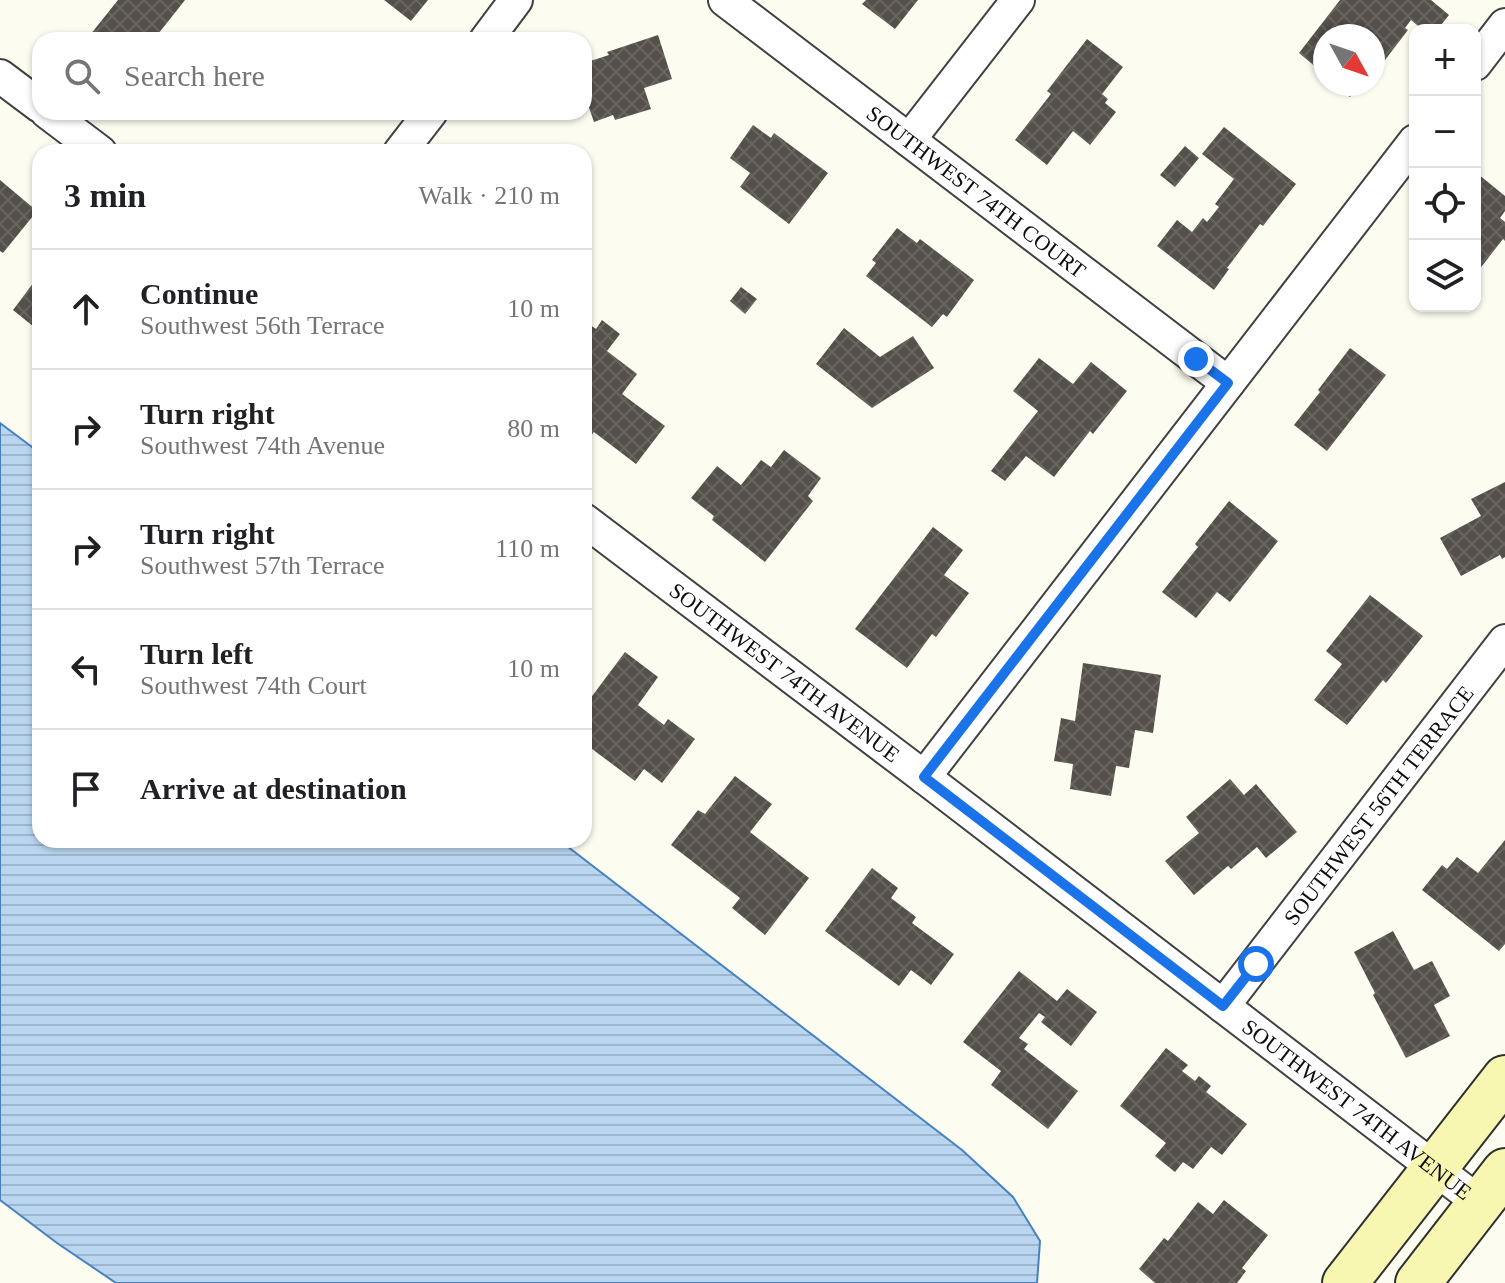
<!DOCTYPE html>
<meta charset="utf-8">
<style>
:root{--surface:#fff;--page:#f6f6f6;--text:#202124;--muted:#757577;--line:#e0e0e0}
body{margin:0;font-family:"Times New Roman",serif;background:var(--page);color:var(--text)}
.controls{position:absolute;right:24px;top:24px;display:grid;overflow:hidden;border-radius:16px;box-shadow:0 2px 6px #0004}
.controls button{width:72px;height:72px;display:grid;place-items:center;padding:0;border:0;border-bottom:2px solid var(--line);background:var(--surface);color:var(--text);font:40px sans-serif}
.compass{position:absolute;left:1313px;top:24px;width:72px;height:72px;border-radius:50%;background:var(--surface);box-shadow:0 2px 6px #0004;rotate:130deg}
.stop{position:absolute;width:24px;height:24px;margin:-18px;border:6px solid #1a73e8;border-radius:50%;background:#fff}
.stop.end{background:#1a73e8;border-color:#fff;box-shadow:0 2px 8px #0008}
.list{margin:0;padding:0;list-style:none}
h2{display:flex;justify-content:space-between;align-items:center;height:104px;margin:0;padding:0 32px;font-size:34px}
h2 small{font-size:26px;font-weight:400;color:var(--muted)}
.list li{display:grid;grid-template-columns:52px 1fr auto;gap:24px;align-items:center;box-sizing:border-box;height:120px;padding:0 32px;border-top:2px solid var(--line)}
.list b{display:block;font-size:30px;white-space:nowrap}
.list p{margin:0;font-size:26px;white-space:nowrap;color:var(--muted)}
.list em{font-size:26px;font-style:normal;color:var(--muted)}
.icon{flex:none;width:44px;height:44px;fill:none;stroke:currentColor;stroke-width:2;stroke-linecap:round;stroke-linejoin:round}
.map{position:relative;flex:none;width:1505px;height:1283px;overflow:hidden}
.search{position:absolute;background:var(--surface);box-shadow:0 2px 6px #0004;left:32px;top:32px;width:560px;height:88px;display:flex;align-items:center;gap:20px;box-sizing:border-box;padding:0 28px;border-radius:24px;color:var(--muted);font-size:30px}
.panel{position:absolute;background:var(--surface);box-shadow:0 2px 6px #0004;left:32px;top:144px;width:560px;height:704px;border-radius:24px}
.map>svg:first-child{display:block}
.water{fill:url(#water-rules);stroke:#4782c0;stroke-width:2}
.building{fill:url(#building-cross-hatch)}
.lines{fill:none;stroke-linecap:round;stroke-linejoin:round}
.street-casing{stroke:#414141;stroke-width:36}
.secondary-casing{stroke:#303030;stroke-width:48}
.street{stroke:#fff;stroke-width:32}
.secondary{stroke:#f7f7b1;stroke-width:44}
.route{stroke:#1a73e8;stroke-width:10}
.labels{text-anchor:middle;stroke-width:8;stroke-linejoin:round;paint-order:stroke}
.street-label{font-size:22px;fill:#0e0e0e;stroke:#fff}
</style>
<div class="map">
<svg width="1505" height="1283" viewBox="0 0 1505 1283">
<defs>
<pattern id="water-rules" width="6" height="5" patternUnits="userSpaceOnUse" patternTransform="scale(2)"><rect width="6" height="5" fill="#b9d5f0"/><path d="M0 2.5h6" fill="none" stroke="#9eb6cd"/></pattern>
<pattern id="building-cross-hatch" width="8" height="8" patternUnits="userSpaceOnUse" patternTransform="scale(2)"><rect width="8" height="8" fill="#55504b"/><path d="M0 0l8 8M0 8l8-8" fill="none" stroke="#696561"/></pattern>
</defs>
<rect width="100%" height="100%" fill="#fdfcf0"/>
<!-- water -->
<path class="water" d="M0 423 40 453V840H559L962 1150 1013 1197 1040 1241 1037 1283H116L57 1243 0 1200Z"/>
<!-- building -->
<path class="building" d="M118 0H185L155 38 158 40H96L90 35Z
M384 0H428L411 21Z
M866 0H918L895 29 862 4Z
M1340 0H1431L1449 15 1437 30H1423L1411 20 1405 28 1408 30 1385 60 1381 57 1373 68V36H1325V77L1317 71 1318 69 1299 53Z
M658 35 672 79 644 88 651 109 615 120 613 115 594 122 588 105 584 106V63L609 55 607 52Z
M1087 39 1123 67 1102 94 1108 99 1105 103 1116 112 1090 145 1073 131 1047 165 1015 140 1051 94 1047 91Z
M1333 84H1360L1350 97Z
M753 125 771 138 774 133 828 173 789 224 740 187 750 173 730 158Z
M1224 127 1296 184 1263 226 1260 224 1227 268 1229 269 1214 290 1157 246 1177 220 1192 232 1203 218 1207 222 1219 207 1215 204 1234 179 1202 154Z
M1185 146 1199 158 1175 187 1160 175Z
M1478 174 1505 196V211L1500 218 1505 222V241L1503 239 1475 275V178Z
M0 180 37 211 3 253 0 251Z
M897 228 917 243 920 239 974 280 947 317 943 314 932 327 866 276 876 263 872 260Z
M40 274V322L39 321 34 327 13 310Z
M741 287 757 299 745 314 730 301Z
M602 320 620 334 607 351 637 374 622 394 665 426 636 464 594 432 590 437 584 433V325L586 322 596 329Z
M844 328 880 357 913 336 934 368 872 408 816 364Z
M1350 348 1386 375 1327 451 1294 425 1320 392 1318 390Z
M1039 358 1073 384 1091 362 1127 391 1093 434 1090 431 1054 477 1026 456 1005 481 991 471 1038 411 1013 391Z
M784 450 821 478 808 496 813 501 765 562 712 520 714 516 691 498 717 466 741 485 761 460 771 467Z
M1505 482V557L1502 559 1500 555 1461 576 1440 538 1481 516 1471 499Z
M1229 501 1278 541 1230 602 1217 592 1196 618 1162 592 1198 547 1195 544Z
M933 527 963 550 944 575 969 593 936 637 932 634 907 668 855 629Z
M1370 595 1423 636 1386 683 1383 680 1347 725 1314 700 1342 664 1326 651Z
M625 652 658 677 638 705 664 725 668 719 695 739 662 783 644 769 635 781 584 743V707Z
M1083 663 1161 675 1153 733 1135 730 1129 768 1116 766 1111 796 1070 789 1073 764 1054 761 1061 718 1075 721Z
M735 776 772 804 750 832 809 878 765 935 732 908 740 898 671 845 698 810 705 814Z
M1230 779 1244 795 1256 784 1297 832 1266 858 1257 847 1231 869 1228 866 1194 895 1165 861 1199 833 1186 817Z
M1505 840V944L1499 951 1422 890 1442 865 1447 869 1457 857 1478 873Z
M872 868 898 888 891 898 916 917 912 923 954 954 931 985 911 970 899 986 825 931Z
M1393 931 1414 970 1432 961 1450 996 1434 1005 1450 1036 1406 1058 1373 995 1375 993 1354 952Z
M1019 971 1057 1001 1067 989 1097 1012 1071 1046 1041 1022 1045 1017 1039 1013 1019 1038 1028 1044 1024 1049 1078 1091 1048 1129 991 1085 1001 1071 963 1042Z
M1166 1048 1188 1065 1182 1071 1195 1081 1199 1076 1211 1086 1206 1092 1247 1124 1222 1155 1211 1147 1193 1169 1183 1162 1175 1172 1155 1156 1166 1143 1120 1106Z
M1224 1200 1268 1235 1242 1268 1246 1271 1237 1283H1155L1139 1269 1164 1238 1168 1241 1198 1202 1213 1214Z"/>
<g class="lines">
<defs>
<g id="street">
<path id="s1" d="M725 0 1228 383"/>
<path d="M486 40 516 0"/>
<path d="M1475 64 1505 25"/>
<path d="M0 76 40 106"/>
<path d="M47 112 100 152"/>
<path d="M909 140 1018 0"/>
<path d="M400 152 431 112"/>
<path id="s2" d="M584 520 924 777 1480 1203"/>
<path d="M924 777 1415 141"/>
<path id="s3" d="M1223 1006 1505 641"/>
</g>
<path id="secondary" d="M1345 1283 1505 1078
M1418 1283 1505 1171"/>
</defs>
<!-- street casing -->
<use href="#street" class="street-casing"/>
<!-- secondary casing -->
<use href="#secondary" class="secondary-casing"/>
<!-- street -->
<use href="#street" class="street"/>
<!-- secondary -->
<use href="#secondary" class="secondary"/>
</g>
<g class="lines">
<!-- route -->
<path class="route" d="M1196 359 1228 383 924 777 1223 1006 1256 964"/>
</g>
<g class="labels">
<!-- street labels -->
<g class="street-label">
<text dy="8" stroke="none"><textPath href="#s1" startOffset="316">SOUTHWEST 74TH COURT</textPath></text>
<text dy="8" stroke="none"><textPath href="#s2" startOffset="252">SOUTHWEST 74TH AVENUE</textPath></text>
<text dy="8" stroke="none"><textPath href="#s3" startOffset="254">SOUTHWEST 56TH TERRACE</textPath></text>
<text dy="8" stroke="none"><textPath href="#s2" startOffset="972">SOUTHWEST 74TH AVENUE</textPath></text>
</g>
</g>
</svg>
<div class="controls">
<button>+</button>
<button>−</button>
<button><svg class="icon" aria-label="locate" viewBox="0 0 24 24"><circle cx="12" cy="12" r="6"/><path d="M12 2v4M12 18v4M2 12h4M18 12h4"/></svg></button>
<button><svg class="icon" aria-label="layers" viewBox="0 0 24 24"><path d="M12 4l9 5-9 5-9-5zM3 14l9 5 9-5"/></svg></button>
</div>
<svg class="compass" viewBox="-18 -18 36 36"><path d="M0-13l5 13h-10z" fill="#e53935"/><path d="M0 13l5-13h-10z" fill="#757577"/></svg>
<div class="stop" style="left:1256px;top:964px"></div>
<div class="stop end" style="left:1196px;top:359px"></div>
<div class="search"><svg class="icon" aria-label="search" viewBox="0 0 24 24"><circle cx="10" cy="10" r="6"/><path d="M15 15l6 6"/></svg>Search here</div>
<section class="panel">
<h2>3 min<small>Walk · 210 m</small></h2>
<ul class="list">
<li><svg class="icon" aria-label="ahead" viewBox="0 0 24 24"><path d="M12 20V5M6 11l6-6 6 6"/></svg><div><b>Continue</b><p>Southwest 56th Terrace</p></div><em>10 m</em></li>
<li><svg class="icon" aria-label="right" viewBox="0 0 24 24"><path d="M7 20v-9h11M14 6l5 5-5 5"/></svg><div><b>Turn right</b><p>Southwest 74th Avenue</p></div><em>80 m</em></li>
<li><svg class="icon" aria-label="right" viewBox="0 0 24 24"><path d="M7 20v-9h11M14 6l5 5-5 5"/></svg><div><b>Turn right</b><p>Southwest 57th Terrace</p></div><em>110 m</em></li>
<li><svg class="icon" aria-label="left" viewBox="0 0 24 24"><path d="M17 20v-9H6M10 6l-5 5 5 5"/></svg><div><b>Turn left</b><p>Southwest 74th Court</p></div><em>10 m</em></li>
<li><svg class="icon" aria-label="arrive" viewBox="0 0 24 24"><path d="M6 21V4h12l-3 4 3 4H6"/></svg><div><b>Arrive at destination</b></div></li>
</ul>
</section>
</div>
